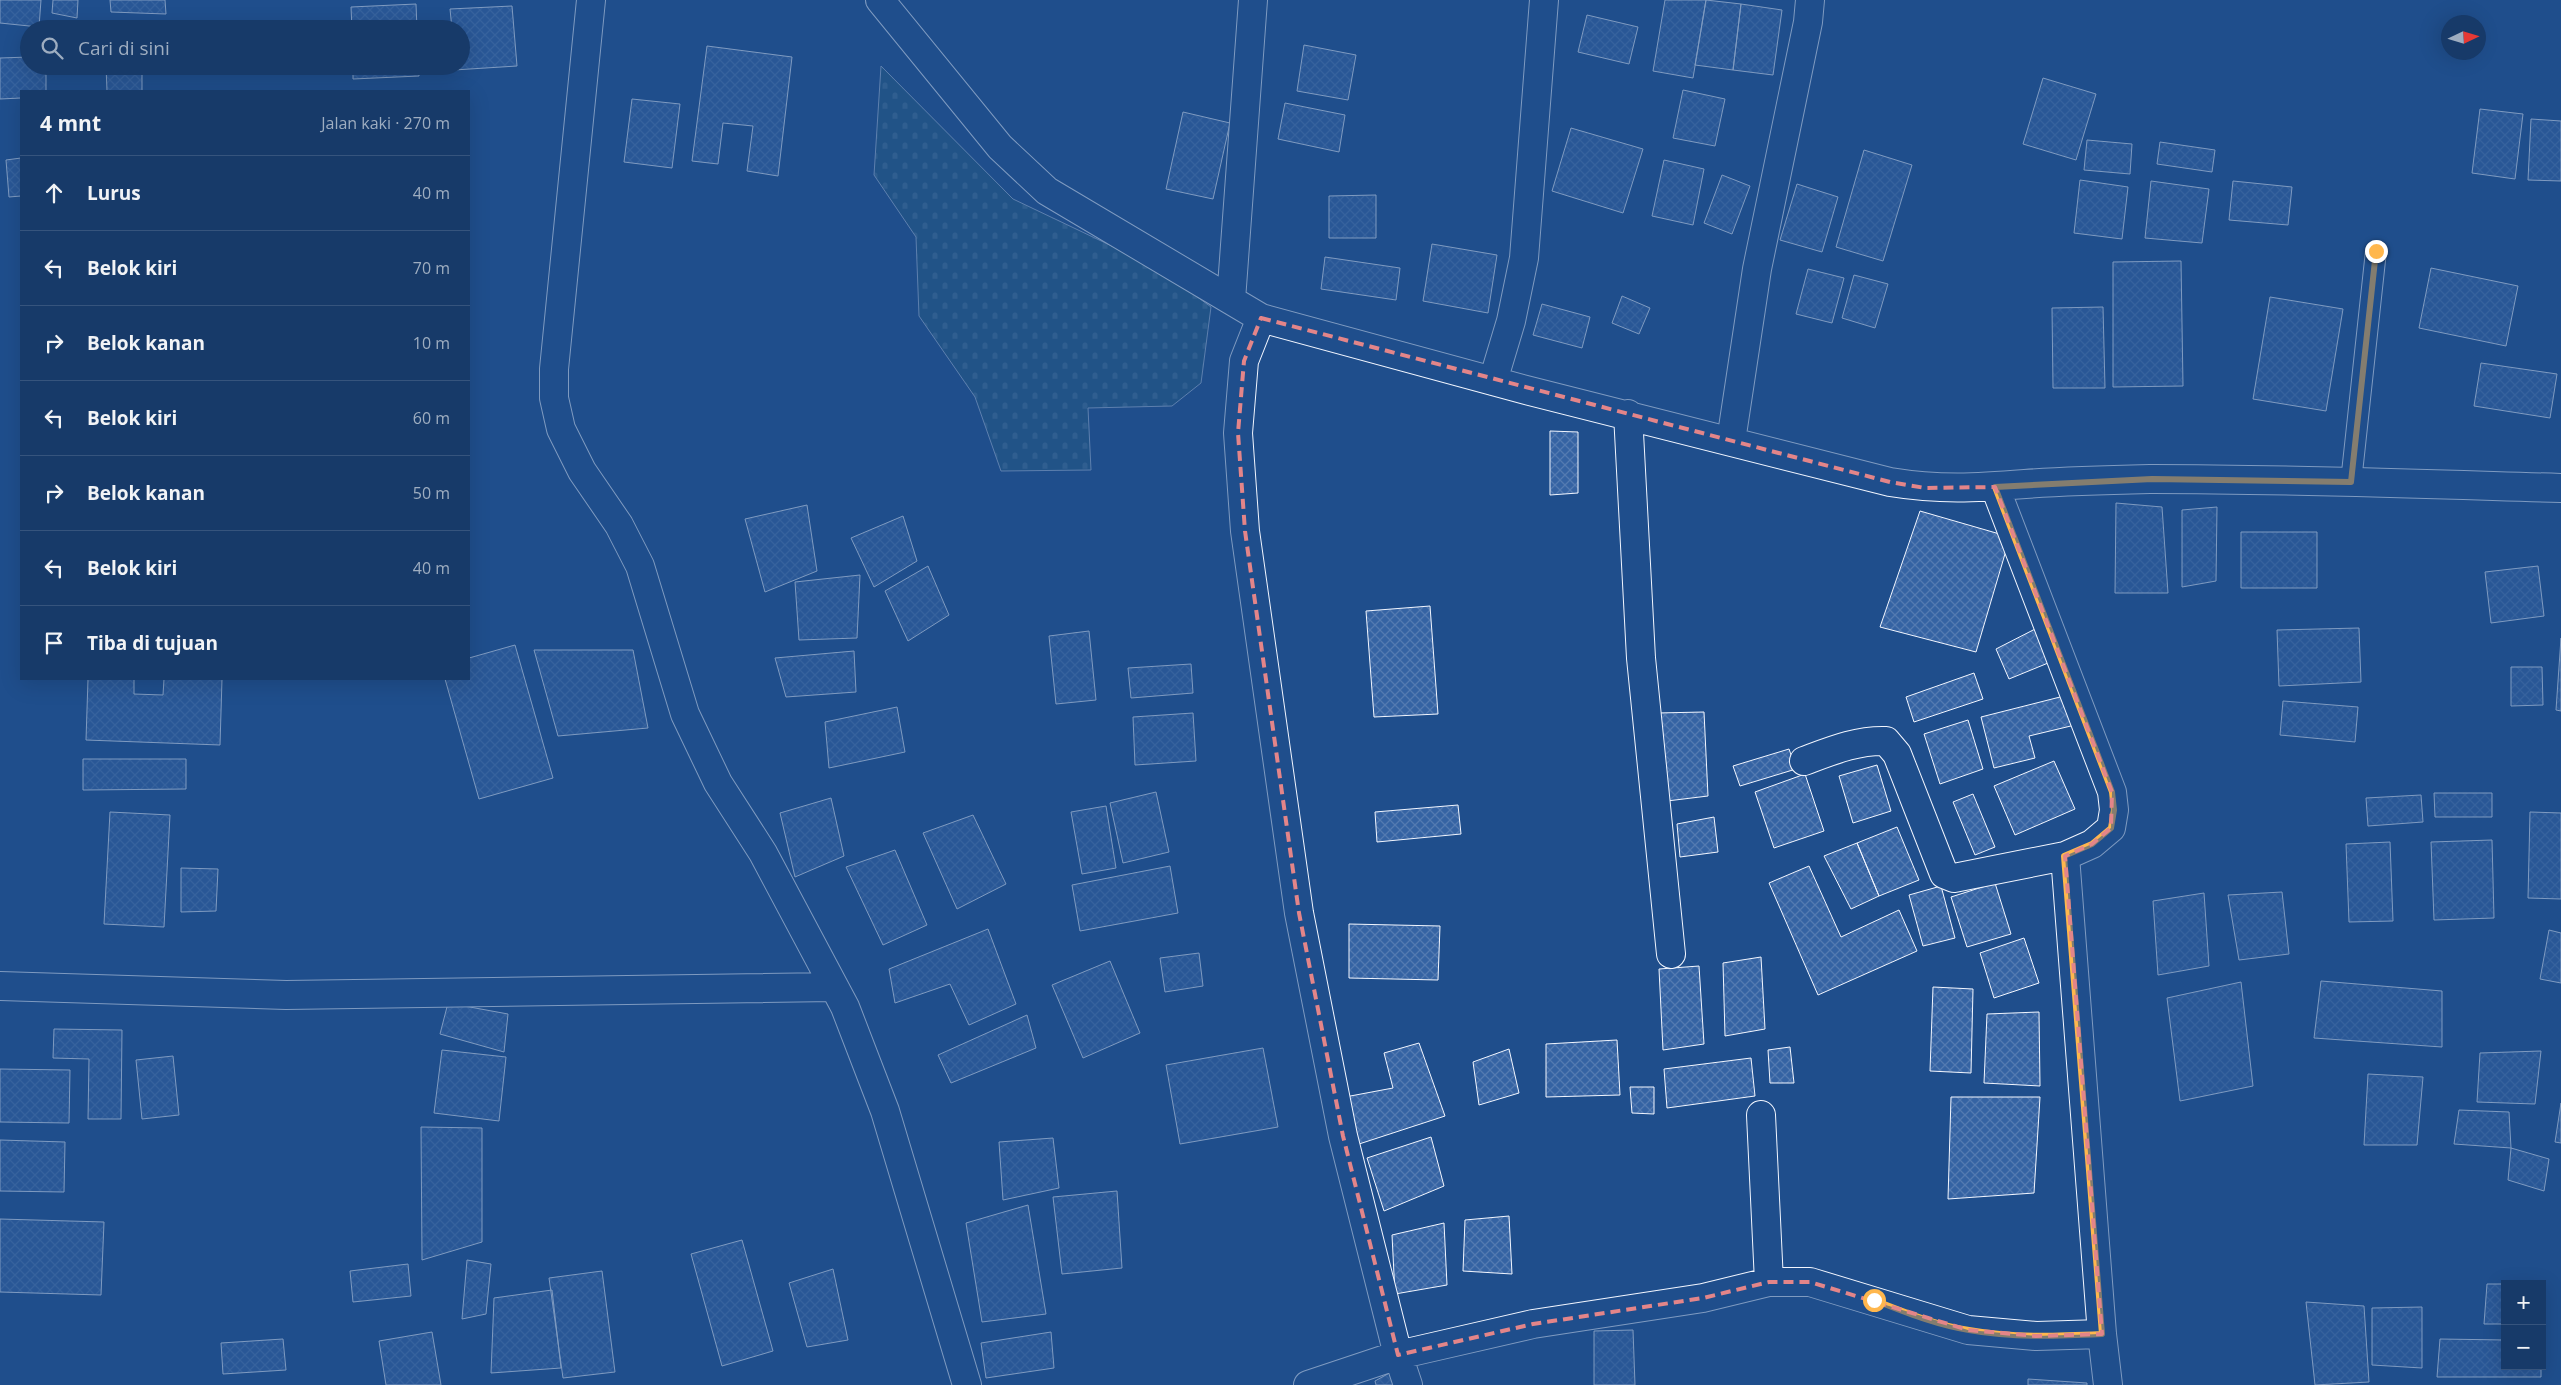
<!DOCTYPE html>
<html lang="id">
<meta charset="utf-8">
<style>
:root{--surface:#173a69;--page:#20416f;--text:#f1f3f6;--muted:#9eadc0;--line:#36547d}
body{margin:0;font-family:"Open Sans",sans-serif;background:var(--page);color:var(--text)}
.controls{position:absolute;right:15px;bottom:15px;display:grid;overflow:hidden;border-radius:0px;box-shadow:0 5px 20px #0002}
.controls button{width:45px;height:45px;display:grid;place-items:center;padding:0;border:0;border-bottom:1px solid var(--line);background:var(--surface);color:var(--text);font:25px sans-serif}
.compass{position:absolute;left:2441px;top:15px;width:45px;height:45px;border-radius:50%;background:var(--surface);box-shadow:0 5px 20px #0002;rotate:86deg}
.stop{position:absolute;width:15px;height:15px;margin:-11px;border:4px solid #ffb74d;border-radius:50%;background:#fff}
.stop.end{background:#ffb74d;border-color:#fff;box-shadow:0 1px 5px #0008}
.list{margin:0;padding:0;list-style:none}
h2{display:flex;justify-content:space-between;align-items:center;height:65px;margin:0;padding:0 20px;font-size:21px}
h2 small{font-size:16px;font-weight:400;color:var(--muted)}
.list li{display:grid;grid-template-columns:32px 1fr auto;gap:15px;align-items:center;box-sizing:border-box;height:75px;padding:0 20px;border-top:1px solid var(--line)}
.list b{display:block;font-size:19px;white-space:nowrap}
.list em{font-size:16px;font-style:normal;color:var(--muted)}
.icon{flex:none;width:28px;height:28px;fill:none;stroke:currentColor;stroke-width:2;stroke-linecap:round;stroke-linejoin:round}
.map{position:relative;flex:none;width:2561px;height:1385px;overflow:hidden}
.search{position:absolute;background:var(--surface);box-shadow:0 5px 20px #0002;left:20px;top:20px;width:450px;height:55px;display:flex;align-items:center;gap:12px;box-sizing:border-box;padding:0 18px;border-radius:28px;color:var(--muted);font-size:19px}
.panel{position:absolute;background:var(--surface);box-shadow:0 5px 20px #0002;left:20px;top:90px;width:450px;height:590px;border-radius:0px}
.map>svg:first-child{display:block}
.cemetery{fill:url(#cemetery-stones);stroke:#a8bbd7}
.building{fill:url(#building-cross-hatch);stroke:#f2f6ff}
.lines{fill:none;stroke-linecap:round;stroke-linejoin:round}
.service-casing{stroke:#f2f6ff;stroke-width:22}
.minor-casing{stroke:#f2f6ff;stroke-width:30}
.service{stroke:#1f4e8c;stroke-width:20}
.minor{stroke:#1f4e8c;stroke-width:28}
.route{stroke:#ffb74d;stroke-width:6}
.marked{fill:none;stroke:#e38589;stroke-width:4;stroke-dasharray:10 6;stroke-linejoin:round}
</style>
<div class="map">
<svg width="2561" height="1385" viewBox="0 0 2561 1385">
<defs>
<pattern id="cemetery-stones" width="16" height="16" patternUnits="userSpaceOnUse" patternTransform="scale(1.25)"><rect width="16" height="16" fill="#245a82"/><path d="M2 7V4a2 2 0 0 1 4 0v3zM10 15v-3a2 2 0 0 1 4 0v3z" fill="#447295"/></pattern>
<pattern id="building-cross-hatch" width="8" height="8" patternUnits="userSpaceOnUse" patternTransform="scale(1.25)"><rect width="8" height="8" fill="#3563a3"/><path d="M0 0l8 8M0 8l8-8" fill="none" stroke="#537ab1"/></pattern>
</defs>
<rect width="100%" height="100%" fill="#1f4e8c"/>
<!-- cemetery -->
<path class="cemetery" d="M881 66 1013 199 1158 268 1211 307 1201 383 1172 406 1088 408 1091 470 1001 471 975 397 919 316 916 237 874 175Z"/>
<!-- building -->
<path class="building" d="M0 0H41L39 27 0 23Z
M53 0H78L77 18 52 13Z
M110 0H165L166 14 111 12Z
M1665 0H1706L1693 78 1653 71Z
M1706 0 1741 4 1733 70 1695 65Z
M416 4 417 29H352L351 7Z
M1741 4 1782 10 1773 75 1733 70Z
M512 6 517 66 454 70V66H461V29H452L450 9Z
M1587 15 1638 27 1629 64 1578 52Z
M1304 45 1356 55 1348 100 1297 91Z
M707 46 792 57 778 176 747 171 753 126 723 123 718 164 692 161Z
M29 57V66H46V91H21V98L0 99V58Z
M106 66H142V91H107Z
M353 66H419V76L353 79Z
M2043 78 2096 94 2076 160 2023 144Z
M1683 90 1725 99 1715 146 1673 138Z
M632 99 680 104 672 168 624 162Z
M1285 103 1345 115 1339 152 1278 139Z
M2480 109 2523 114 2515 179 2472 173Z
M1183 112 1230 123 1213 199 1166 189Z
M2531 119 2561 121V181L2528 180Z
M1571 128 1643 149 1623 213 1552 191Z
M2087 140 2132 144 2130 174 2084 170Z
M2160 142 2215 150 2212 172 2157 164Z
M1864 150 1912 165 1883 261 1836 247Z
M21 158V196L9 197 6 160Z
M1664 160 1704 169 1693 225 1652 216Z
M1722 175 1750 186 1732 234 1704 223Z
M2080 180 2128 187 2122 239 2074 233Z
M2151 181 2209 189 2202 243 2145 238Z
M2233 181 2292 187 2288 225 2229 220Z
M1797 184 1838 197 1822 252 1780 240Z
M1376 195V238H1329V196Z
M1432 244 1497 255 1488 313 1423 301Z
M1325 257 1400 268 1396 300 1321 289Z
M2181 261 2183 386 2113 387V262Z
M2431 268 2518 286 2506 346 2419 328Z
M1808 269 1844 278 1832 323 1796 314Z
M1854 275 1888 284 1875 328 1842 318Z
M1622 296 1650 308 1639 334 1612 323Z
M2270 297 2343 309 2326 411 2253 399Z
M1542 304 1590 317 1582 348 1533 335Z
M2103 307 2105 388H2053L2052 308Z
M2481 363 2557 374 2550 418 2474 406Z
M1550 431 1578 432V493L1550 495Z
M2116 503 2162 507 2168 593H2115Z
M807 505 817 571 765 592 745 519Z
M2217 507 2216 581 2182 587V510Z
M1920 511 2010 537 1976 652 1880 627Z
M903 516 917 561 874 587 851 538Z
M2241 532H2317V588H2241Z
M928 566 949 615 908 641 885 591Z
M2538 566 2544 616 2491 623 2485 572Z
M860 575 857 638 799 640 795 582Z
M1430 606 1438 714 1374 717 1366 611Z
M2041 626 2053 661 2009 679 1996 649Z
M2359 628 2361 682 2279 686 2277 630Z
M1089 631 1096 700 1056 704 1049 636Z
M2561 638V711L2556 710Z
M515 645 553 778 479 799 445 679H469V658Z
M534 650H633L648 728 558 736Z
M854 651 856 692 786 697 775 658Z
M1191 664 1193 693 1131 698 1128 668Z
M2511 667H2542L2543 705 2511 706Z
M1974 673 1983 699 1914 722 1906 697Z
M88 679H134V694L163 695 164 679H222L220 745 86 740Z
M2068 695 2075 725 2029 736 2035 758 1994 768 1981 717Z
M2283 701 2358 707 2355 742 2280 735Z
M897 707 905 752 829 768 825 722Z
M1704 712 1708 796 1667 801 1657 713Z
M1193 713 1196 761 1135 765 1133 717Z
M1968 720 1983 769 1940 784 1924 734Z
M1789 749 1796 769 1740 786 1733 766Z
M83 759H186V789L83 790Z
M2054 761 2075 809 2015 835 1994 786Z
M1877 765 1891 811 1853 823 1839 776Z
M1805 774 1824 831 1774 848 1755 792Z
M1156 792 1169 852 1123 863 1110 803Z
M2434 793H2492V817H2435Z
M1973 794 1995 847 1975 855 1953 802Z
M2421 795 2423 822 2368 826 2366 798Z
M831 798 844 856 795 877 780 813Z
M1458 805 1461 834 1377 842 1375 812Z
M1106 806 1116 868 1082 874 1071 812Z
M110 812 170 815 164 927 104 924Z
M2530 812 2561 813V899L2528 898Z
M973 815 1006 884 957 909 923 833Z
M1714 817 1718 852 1680 857 1677 824Z
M1897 827 1919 880 1879 896 1857 843Z
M2492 840 2494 918 2434 920 2431 842Z
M2390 842 2393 921 2349 922 2346 844Z
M1857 843 1879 896 1851 909 1824 856Z
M895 850 927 925 883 945 846 867Z
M1170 866 1178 913 1080 931 1072 885Z
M1809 866 1841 937 1899 910 1917 951 1818 995 1769 883Z
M181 868 218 869 216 911 181 912Z
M1995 883 2011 934 1967 947 1951 897Z
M1941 886 1955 938 1923 946 1909 895Z
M2282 892 2289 954 2239 960 2228 895Z
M2204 893 2209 966 2158 975 2153 901Z
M1349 924 1440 926 1438 980 1349 978Z
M988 929 1016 1004 969 1025 950 984 895 1003 889 969Z
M2549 930 2561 933V983L2540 979Z
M2024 938 2039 983 1994 998 1980 953Z
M1199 953 1203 986 1165 992 1160 958Z
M1761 957 1765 1029 1725 1036 1723 963Z
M1110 961 1140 1033 1083 1058 1052 985Z
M1699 966 1704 1044 1663 1050 1659 969Z
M2321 981 2442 991V1047L2314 1038Z
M2241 982 2253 1086 2180 1101 2167 998Z
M1933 987 1973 989 1971 1073 1930 1071Z
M448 1003 508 1014 504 1052 440 1034Z
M2039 1012 2040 1086 1984 1083 1987 1014Z
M1027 1015 1036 1048 951 1083 938 1055Z
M54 1029 122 1030 121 1119H88L89 1059 53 1058Z
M1617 1040 1620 1095 1546 1097V1044Z
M1419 1043 1445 1116 1356 1145 1345 1097 1393 1088 1384 1053Z
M1790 1047 1794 1083H1770L1768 1050Z
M1263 1048 1278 1127 1180 1144 1166 1065Z
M1509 1049 1519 1093 1479 1105 1473 1062Z
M442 1050 506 1057 499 1121 434 1113Z
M2541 1051 2535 1104 2477 1102 2480 1053Z
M173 1056 179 1115 142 1119 136 1060Z
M1751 1058 1755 1096 1667 1108 1664 1069Z
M0 1069 70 1070 69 1123 0 1122Z
M2368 1074 2423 1077 2417 1145H2364Z
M1630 1087H1654V1114L1632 1113Z
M1951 1097H2040L2034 1193 1948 1199Z
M2561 1103V1143L2555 1142Z
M2459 1110 2509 1112 2511 1148 2454 1144Z
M421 1127 482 1128V1242L422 1260Z
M1431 1137 1444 1186 1384 1211 1367 1158Z
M1053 1138 1059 1188 1003 1200 999 1142Z
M0 1140 65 1142 64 1192 0 1191Z
M2511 1148 2549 1159 2544 1191 2508 1180Z
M1117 1191 1122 1268 1062 1274 1053 1197Z
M1028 1205 1046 1314 982 1322 966 1223Z
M1509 1216 1512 1274 1463 1271 1465 1220Z
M0 1219 104 1222 101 1295 0 1292Z
M1444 1223 1447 1285 1395 1294 1392 1235Z
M742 1240 773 1351 722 1366 691 1254Z
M467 1260 491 1264 486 1314 462 1319Z
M408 1264 411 1296 353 1302 350 1271Z
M833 1269 848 1340 807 1347 789 1283Z
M602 1271 615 1372 563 1378 549 1278Z
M2487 1284H2505V1324H2484Z
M2542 1286H2545L2544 1325H2542Z
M552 1290 561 1368 491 1373 494 1298Z
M2306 1302 2364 1306 2369 1382 2315 1385Z
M2422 1307V1368L2372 1365V1308Z
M1633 1330 1635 1385H1594V1331Z
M432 1332 441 1385H386L379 1341Z
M1051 1332 1054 1368 986 1378 981 1343Z
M283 1339 286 1370 223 1374 221 1343Z
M2440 1339 2505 1340V1366H2541V1377H2437Z
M1402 1366 1405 1385H1376L1375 1381Z
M2028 1379 2087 1383V1385H2028Z"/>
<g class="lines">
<defs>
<path id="service" d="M2351 482 2376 251"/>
<path id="minor" d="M591 0 554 369V398L561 429 582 471 619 525 640 566 685 714 718 783 763 853 845 1007 885 1111 967 1385
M880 0 1000 147 1047 191 1261 318 1526 390 1890 482C1939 490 1976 488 2025 484 2067 481 2111 480 2153 479 2289 479 2425 484 2561 488
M1231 300 1253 0
M1261 318 1244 361 1238 433 1245 531 1299 913 1343 1136 1398 1355 1408 1385
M1493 381 1511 321 1524 258 1544 0
M1628 414 1641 658 1671 954
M1731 441 1757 269 1808 22 1810 0
M1804 761C1831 751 1857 740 1886 741L1897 754 1944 874 1954 878 2065 856 2092 844 2111 828 2114 810 2112 792 1995 487
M2065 856 2102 1334 2108 1385
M0 986 286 995 834 987
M1761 1115 1769 1282
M1308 1385 1398 1355 1533 1324 1703 1298 1769 1282H1810L1968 1330 2036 1336 2102 1334"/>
</defs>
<!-- service casing -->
<use href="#service" class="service-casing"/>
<!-- minor casing -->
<use href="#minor" class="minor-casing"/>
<!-- service -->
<use href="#service" class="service"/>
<!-- minor -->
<use href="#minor" class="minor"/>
</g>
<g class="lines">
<!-- route -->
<path class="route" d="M1874 1300C1905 1312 1936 1325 1969 1330 2013 1338 2058 1336 2102 1334L2064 856 2092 844 2111 828 2114 810 2112 792 1995 487 2152 479 2351 482 2376 251"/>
</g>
<!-- marked area -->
<path d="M0 0H2561V1385H0ZM1261 318 1890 482 1925 488 1995 487 2112 792 2111 828 2092 844 2065 856 2102 1334 2036 1336 1968 1330 1810 1282H1769L1703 1298 1533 1324 1398 1355 1343 1136 1299 913 1245 531 1238 433 1244 361Z" fill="#1f4e8c" fill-opacity=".55" fill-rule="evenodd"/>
<path class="marked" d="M1261 318 1890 482 1925 488 1995 487 2112 792 2111 828 2092 844 2065 856 2102 1334 2036 1336 1968 1330 1810 1282H1769L1703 1298 1533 1324 1398 1355 1343 1136 1299 913 1245 531 1238 433 1244 361Z"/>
</svg>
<div class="controls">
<button>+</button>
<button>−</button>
</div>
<svg class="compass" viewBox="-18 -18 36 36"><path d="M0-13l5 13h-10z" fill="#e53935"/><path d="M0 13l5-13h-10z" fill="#9eadc0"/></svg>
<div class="stop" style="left:1874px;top:1300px"></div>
<div class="stop end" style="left:2376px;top:251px"></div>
<div class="search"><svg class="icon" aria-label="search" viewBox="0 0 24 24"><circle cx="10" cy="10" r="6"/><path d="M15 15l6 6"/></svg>Cari di sini</div>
<section class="panel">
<h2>4 mnt<small>Jalan kaki · 270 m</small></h2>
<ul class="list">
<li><svg class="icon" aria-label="ahead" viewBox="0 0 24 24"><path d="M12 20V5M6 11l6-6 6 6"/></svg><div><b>Lurus</b></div><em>40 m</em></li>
<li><svg class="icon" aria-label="left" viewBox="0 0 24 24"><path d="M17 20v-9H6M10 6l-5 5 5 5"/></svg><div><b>Belok kiri</b></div><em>70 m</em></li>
<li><svg class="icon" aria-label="right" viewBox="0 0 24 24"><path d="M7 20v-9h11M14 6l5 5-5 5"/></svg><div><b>Belok kanan</b></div><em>10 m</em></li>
<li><svg class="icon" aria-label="left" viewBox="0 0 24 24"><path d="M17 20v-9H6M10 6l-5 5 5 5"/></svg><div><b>Belok kiri</b></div><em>60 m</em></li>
<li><svg class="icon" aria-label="right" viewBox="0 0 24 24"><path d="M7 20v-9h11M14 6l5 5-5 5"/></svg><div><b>Belok kanan</b></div><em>50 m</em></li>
<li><svg class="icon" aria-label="left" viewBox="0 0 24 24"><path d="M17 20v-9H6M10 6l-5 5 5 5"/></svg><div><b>Belok kiri</b></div><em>40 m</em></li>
<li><svg class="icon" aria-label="arrive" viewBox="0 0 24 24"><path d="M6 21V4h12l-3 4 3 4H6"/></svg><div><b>Tiba di tujuan</b></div></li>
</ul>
</section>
</div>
